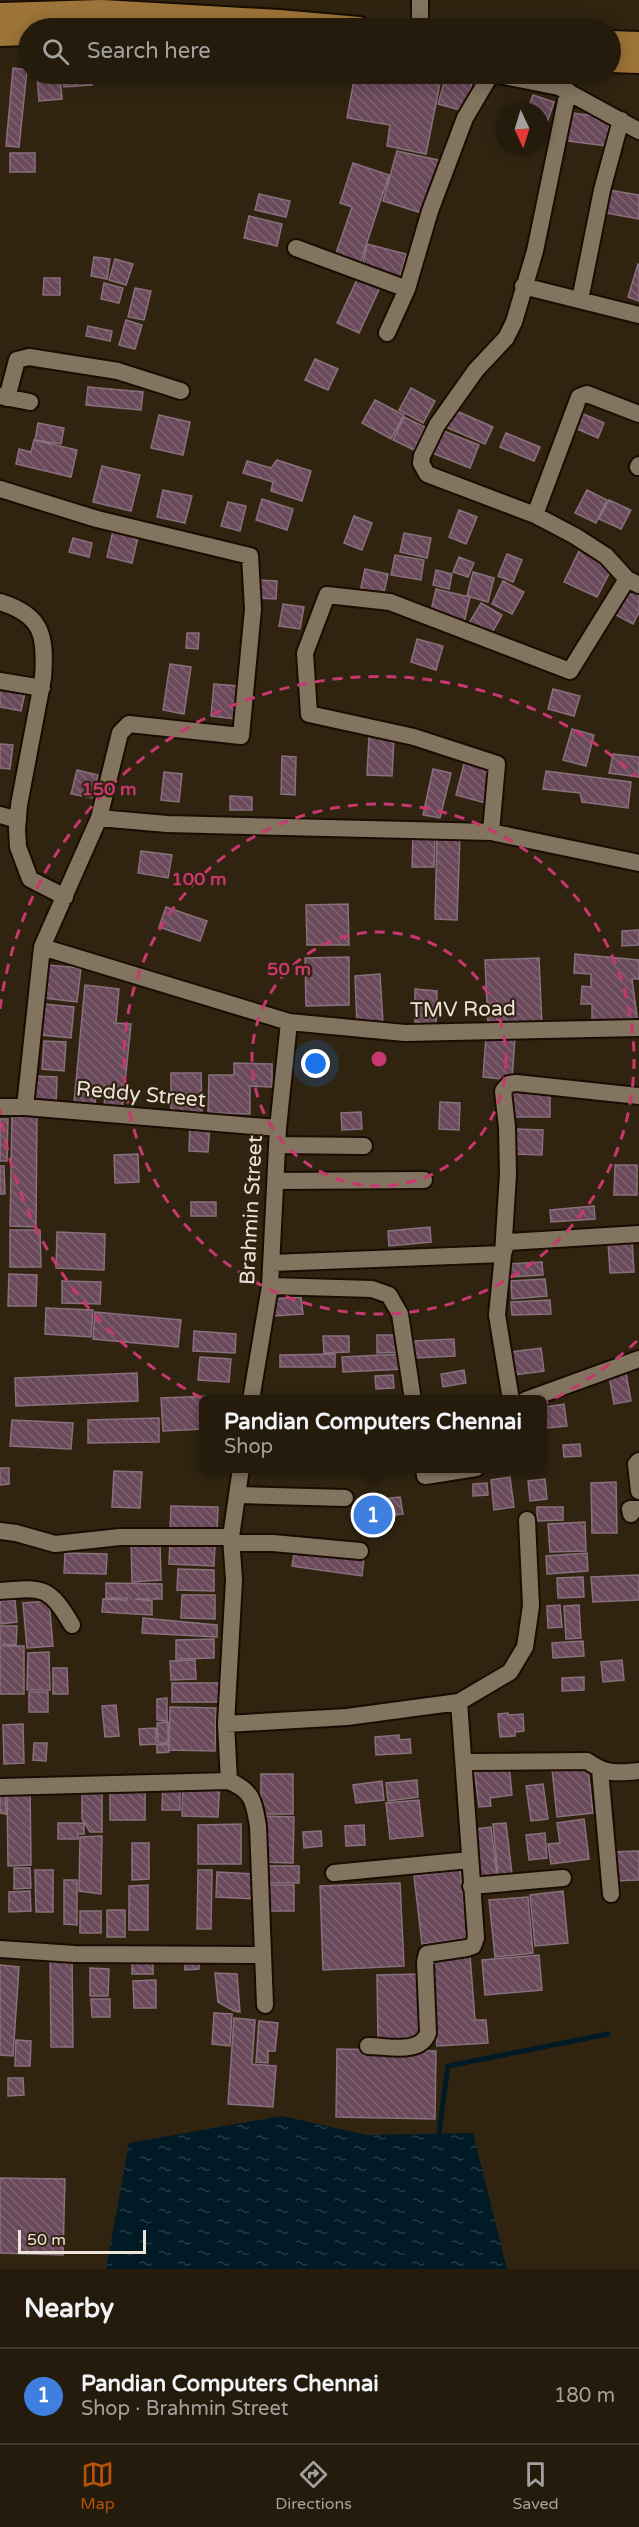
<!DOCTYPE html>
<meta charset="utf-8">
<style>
:root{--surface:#241b0d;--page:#30281b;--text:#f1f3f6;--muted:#a3a19d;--line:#41392e;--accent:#b45309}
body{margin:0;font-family:"Varela Round",sans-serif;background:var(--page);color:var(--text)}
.compass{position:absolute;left:495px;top:102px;width:54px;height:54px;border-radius:50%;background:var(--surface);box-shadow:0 3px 15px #0003;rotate:176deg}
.scale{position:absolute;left:18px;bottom:15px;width:128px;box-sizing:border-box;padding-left:6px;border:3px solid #ede4d9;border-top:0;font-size:16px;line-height:21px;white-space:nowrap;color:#ede4d9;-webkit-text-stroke:4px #302411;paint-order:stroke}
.you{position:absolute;left:316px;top:1064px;width:21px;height:21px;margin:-15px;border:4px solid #fff;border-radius:50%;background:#1a73e8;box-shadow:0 0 0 9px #1a73e833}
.badge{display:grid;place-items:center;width:39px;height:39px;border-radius:50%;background:var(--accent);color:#fff;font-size:20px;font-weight:700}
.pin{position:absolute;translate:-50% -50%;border:3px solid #fff;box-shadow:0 2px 6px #0006}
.popup{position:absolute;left:199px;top:1395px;width:348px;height:78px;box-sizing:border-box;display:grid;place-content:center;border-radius:9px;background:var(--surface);filter:drop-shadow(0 2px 4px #0005);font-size:20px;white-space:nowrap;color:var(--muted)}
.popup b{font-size:22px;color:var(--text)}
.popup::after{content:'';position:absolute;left:50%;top:100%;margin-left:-12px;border:12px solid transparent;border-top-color:var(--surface)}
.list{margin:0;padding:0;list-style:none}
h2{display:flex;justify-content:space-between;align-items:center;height:78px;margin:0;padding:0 24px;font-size:26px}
h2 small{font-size:20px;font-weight:400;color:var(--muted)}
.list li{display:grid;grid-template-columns:39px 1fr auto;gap:18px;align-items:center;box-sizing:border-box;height:96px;padding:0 24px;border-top:2px solid var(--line)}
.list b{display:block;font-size:22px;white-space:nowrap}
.list p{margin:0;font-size:20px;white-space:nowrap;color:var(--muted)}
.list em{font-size:20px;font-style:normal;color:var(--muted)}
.icon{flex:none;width:33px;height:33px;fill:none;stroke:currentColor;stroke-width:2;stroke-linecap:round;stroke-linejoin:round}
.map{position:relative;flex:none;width:639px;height:2269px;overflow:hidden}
.search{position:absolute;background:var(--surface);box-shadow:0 3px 15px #0003;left:18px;right:18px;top:18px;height:66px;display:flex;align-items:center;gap:15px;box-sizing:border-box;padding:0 21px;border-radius:33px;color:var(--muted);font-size:22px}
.sheet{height:174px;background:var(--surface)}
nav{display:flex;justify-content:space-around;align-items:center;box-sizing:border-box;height:84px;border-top:2px solid var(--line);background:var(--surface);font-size:16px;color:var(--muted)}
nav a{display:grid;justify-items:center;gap:3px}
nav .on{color:var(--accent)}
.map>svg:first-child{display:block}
.water{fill:url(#water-ripples)}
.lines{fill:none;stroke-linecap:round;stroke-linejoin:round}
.stream{stroke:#001a26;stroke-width:5}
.building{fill:url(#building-back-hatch);stroke:#88707c;stroke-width:1.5}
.minor-casing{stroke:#180d00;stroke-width:20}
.major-casing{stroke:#180d00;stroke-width:26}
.minor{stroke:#83745f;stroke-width:16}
.major{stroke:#9c7339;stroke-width:22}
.ring{fill:none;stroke:#c8376e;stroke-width:3;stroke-dasharray:10 8}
.labels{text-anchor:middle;stroke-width:4.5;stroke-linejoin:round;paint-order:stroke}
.street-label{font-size:21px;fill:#ede4d9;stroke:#302411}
.centre{fill:#c8376e;stroke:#302411;stroke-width:3}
.ring-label{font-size:18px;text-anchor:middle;font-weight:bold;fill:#c8376e;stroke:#302411;stroke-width:4.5;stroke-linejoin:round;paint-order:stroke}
</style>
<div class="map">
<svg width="639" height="2269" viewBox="0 0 639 2269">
<defs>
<pattern id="water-ripples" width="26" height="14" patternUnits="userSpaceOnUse" patternTransform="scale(1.5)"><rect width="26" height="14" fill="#001a26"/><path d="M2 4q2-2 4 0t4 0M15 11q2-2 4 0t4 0" fill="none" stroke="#263b45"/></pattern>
<pattern id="building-back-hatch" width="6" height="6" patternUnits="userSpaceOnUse" patternTransform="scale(1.5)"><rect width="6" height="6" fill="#6a495a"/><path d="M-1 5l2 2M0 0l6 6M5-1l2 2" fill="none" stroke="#806371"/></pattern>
</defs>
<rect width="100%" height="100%" fill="#302411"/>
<!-- water -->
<path class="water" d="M282 2116 367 2135 473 2133 507 2269H106L129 2143Z"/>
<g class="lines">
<!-- stream -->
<path class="stream" d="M438 2140 448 2066 608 2034"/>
</g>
<!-- building -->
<path class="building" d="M13 68 27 70 19 147 6 146Z
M37 74H60L62 99 39 101Z
M63 74H91L92 85 64 87Z
M355 74H387L440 83 426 154 387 146 390 125 347 118Z
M446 76 472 83 464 111 438 104Z
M533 95 554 102 548 120 540 117V111H527Z
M565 112 610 118 606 146 561 140Z
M397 151 443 161 425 214 383 201Z
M10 153H35V172H10Z
M353 163 389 175 359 267 334 259 352 207 340 203Z
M603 189 639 195V219L600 212Z
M259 194 290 201 286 217 255 210Z
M249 216 282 224 277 246 244 238Z
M367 244 406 254 400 277 362 267Z
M94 257 110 259 107 279 91 276Z
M115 259 133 264 126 285 109 280Z
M638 264 639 265V301L628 297Z
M360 273 382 283 359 333 337 323Z
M44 278H60V295H43Z
M104 283 123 288 119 303 101 299Z
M135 288 151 291 144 320 128 317Z
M126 320 142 325 135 349 119 345Z
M88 326 112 331 110 341 86 336Z
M315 359 338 369 328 390 305 380Z
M88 387 143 392 141 410 86 405Z
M411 388 435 401 423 423 399 410Z
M375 400 404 415 391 439 362 423Z
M452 409 493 427 485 444 444 426Z
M581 413 604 423 598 438 575 428Z
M159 415 190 422 183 455 151 448Z
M404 417 425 427 414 450 393 440Z
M38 423 64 428 61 444 35 440Z
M436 428 479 445 470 468 427 451Z
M506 433 540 447 534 461 500 447Z
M34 440 77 450 71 477 16 464 19 449 31 452Z
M277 460 311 471 302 501 271 491 273 482 243 473 247 461 271 468Z
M102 466 140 475 131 511 93 502Z
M163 490 192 496 185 523 157 517Z
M587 490 607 500 596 523 575 513Z
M262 499 293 509 287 530 256 520Z
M609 500 631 510 621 529 599 519Z
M228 502 246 506 240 531 221 526Z
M459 510 477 517 466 544 449 537Z
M354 516 372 523 362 550 344 543Z
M114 527 139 533 132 563 107 557Z
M404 533 431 538 427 558 400 552Z
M73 538 92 543 89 557 69 552Z
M582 545 611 570 597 597 564 582Z
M507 554 522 560 513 582 498 576Z
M395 555 424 560 421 580 391 575Z
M459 557 474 563 468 577 453 572Z
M365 569 388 574 383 597 360 592Z
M436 570 452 574 449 589 433 585Z
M473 572 494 578 488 602 467 596Z
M256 580 277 581 276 599 255 598Z
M503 581 524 592 512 614 492 604Z
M630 588 639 593V612L633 624 616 615Z
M436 589 470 597 464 623 430 615Z
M481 603 502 615 489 638 468 625Z
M283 604 304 607 300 629 279 626Z
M187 633H199L198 649 186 648Z
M417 639 443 646 436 670 411 662Z
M170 664 191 667 184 714 163 710Z
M0 682 26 688 21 711 0 707Z
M214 684 238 686 235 719 211 716Z
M553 689 580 696 574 716 548 709Z
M572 729 594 735 586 766 563 760Z
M369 736 394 737 392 776 367 775Z
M0 744 13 745 10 769 0 768Z
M613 754 639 757V777L609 773Z
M282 756 296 757 295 795 281 794Z
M465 760 495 768 486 803 456 795Z
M433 769 451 773 440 818 423 815Z
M77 770 98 775 92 798 71 794Z
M546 771 631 782 628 808 582 802 580 793 543 789Z
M164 772 182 774 179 802 161 800Z
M230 796 252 797V810H230Z
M413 836H435L434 867H412Z
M437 836H460L457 920 435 919Z
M141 851 172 855 168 878 138 873Z
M348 904 349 945H307L306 905Z
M166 907 207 921 200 941 159 927Z
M639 930V945L622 946V931Z
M575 954 639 960V979H632L638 1024 592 1025V1004H581L582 986 591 987V974L574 973Z
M349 957V1005L306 1006 305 958Z
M539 958 542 1026 488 1027 485 960Z
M47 965 81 968 77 1002 44 998Z
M380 974 383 1023 357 1025 355 976Z
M85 985 119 989 116 1023 131 1024 122 1112 104 1110 105 1091 96 1089 95 1105 74 1103Z
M415 989 437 991 436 1025 415 1022Z
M44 1004 74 1007 71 1038 41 1035Z
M486 1036 515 1038 512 1080 483 1077Z
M44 1041 66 1042 64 1071 42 1069Z
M234 1063 272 1064V1087L250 1086V1114L208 1113 209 1075H234Z
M171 1073H201L202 1111 171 1112Z
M35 1076 57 1077 56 1104H33Z
M513 1089H550V1117H512Z
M440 1102 460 1103 459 1130 439 1129Z
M361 1112 362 1129 342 1130 341 1113Z
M12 1114 37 1115 36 1227 10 1226Z
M0 1119H8L7 1161H0Z
M190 1124 210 1125 208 1152 189 1151Z
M515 1129 543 1130 542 1155 514 1154Z
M138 1154 139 1182 115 1183 114 1155Z
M615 1165H637V1195H614Z
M0 1166H4L5 1194H0Z
M191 1202H216V1216H191Z
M594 1206 595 1219 551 1222 550 1210Z
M430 1227 431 1242 389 1246 388 1231Z
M10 1230H40L41 1267H10Z
M57 1232 105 1234 104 1270 56 1268Z
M632 1241 634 1272 610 1273 608 1242Z
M542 1262 543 1275 508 1277 507 1264Z
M9 1274 37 1275 36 1306H8Z
M545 1279 547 1296 512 1299 511 1281Z
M62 1281 101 1282 100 1304 62 1303Z
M301 1297 303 1314 274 1316 273 1299Z
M550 1300 551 1314 512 1315 511 1302Z
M46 1308 93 1310 91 1337 45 1334Z
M95 1312 181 1320 178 1347 93 1339Z
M194 1331 236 1334 235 1353 193 1351Z
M377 1335H402L403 1352 377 1353Z
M323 1336H349V1352L324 1353Z
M454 1339 455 1356 416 1358 414 1341Z
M541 1348 544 1371 514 1375 511 1352Z
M335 1354V1367H280V1355Z
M402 1354 403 1369 343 1372 342 1357Z
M200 1357 231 1359 229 1382 198 1380Z
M464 1370 466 1383 443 1387 441 1374Z
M137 1373 138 1401 16 1406 15 1378Z
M626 1373 631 1401 614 1404 609 1376Z
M393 1375 394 1388 376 1389 375 1376Z
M214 1396V1400H204V1429L163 1431 161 1398Z
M564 1404 567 1426 547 1428 545 1407Z
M159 1418V1442L88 1443V1420Z
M12 1420 73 1423 71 1449 10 1446Z
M580 1444 581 1456 564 1457 563 1445Z
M0 1468H9V1484L0 1485Z
M114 1471 142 1472 140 1508 112 1507Z
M510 1477 514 1507 494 1510 491 1480Z
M545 1479 547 1499 530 1501 528 1481Z
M616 1482 617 1533H592L591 1483Z
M487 1483 488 1495 473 1496V1484Z
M400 1497 403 1514 384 1517 382 1499Z
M171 1506 218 1507 217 1533 170 1532Z
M537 1507H563V1520L537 1521Z
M585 1522 586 1551 550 1552 548 1524Z
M131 1541 160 1542 161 1580 132 1582Z
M170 1542 215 1544 214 1566 169 1564Z
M295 1547 364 1557 362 1576 292 1566Z
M65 1553 107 1554 106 1574 64 1573Z
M587 1553 588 1571 547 1574 546 1556Z
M178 1569 214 1570V1591L177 1590Z
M639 1575V1600L593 1602 591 1577Z
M583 1577 584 1597 558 1598 557 1578Z
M106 1583 162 1584V1599H135L152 1601V1615L102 1612 103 1599 127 1600V1598H106Z
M182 1595H215V1619L181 1618Z
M15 1600 17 1622 0 1624V1601Z
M49 1601 53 1646 27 1648 23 1603Z
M560 1605 562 1627 548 1628 547 1606Z
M579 1605 581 1638 566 1639 564 1606Z
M143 1618 217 1625V1637L142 1633Z
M0 1626H17L16 1645 0 1644Z
M214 1639V1658L176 1659V1640Z
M583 1641 584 1656 553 1658 552 1643Z
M0 1646H24V1694H0Z
M49 1652 50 1690H27L28 1653Z
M195 1660 196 1679 171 1680 170 1661Z
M622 1660 624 1680 603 1682 601 1662Z
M53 1668H67L68 1694H53Z
M584 1677V1690L562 1691V1678Z
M172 1683H219V1702H172Z
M29 1692H48V1712H29Z
M167 1698V1721L157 1720V1699Z
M116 1705 119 1736 105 1737 102 1706Z
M170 1707 216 1708 215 1751 169 1750Z
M508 1713V1715L523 1714 524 1731 515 1732V1736L500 1737 498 1714Z
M168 1722V1743H158L157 1723Z
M23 1724 24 1763 4 1764 3 1725Z
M156 1728V1744L140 1745 139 1729Z
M399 1735V1740L410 1739 411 1753 376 1755 375 1737Z
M34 1743H47L46 1761 33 1760Z
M168 1744 169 1752 157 1753V1745Z
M509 1764 512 1795 490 1798 491 1806 479 1807 474 1768Z
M552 1769H588L593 1813 557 1817Z
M261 1774H293V1814H261Z
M163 1776H180V1810H162Z
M183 1776 220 1778 218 1817 182 1816Z
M110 1779H145V1820H110Z
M417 1780 418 1797 388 1801 386 1783Z
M382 1781 384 1800 356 1803 353 1785Z
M543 1784 548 1819 531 1821 526 1786Z
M7 1785H30L31 1865 8 1866Z
M82 1786H102V1832H90L82 1819Z
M0 1787H5L6 1814 0 1813Z
M419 1800 423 1836 390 1839 386 1803Z
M262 1816 294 1817 293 1863 261 1862Z
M584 1819 589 1859 551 1864 548 1844 560 1843 557 1823Z
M58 1823H84V1834H78V1839H58Z
M506 1823 512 1874 498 1876 493 1824Z
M241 1824V1864H198V1825Z
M364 1825 365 1845 346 1846 345 1826Z
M491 1827 497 1877 481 1878 475 1829Z
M321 1831 322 1846 304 1848 303 1832Z
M545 1833 547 1858 529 1860 526 1835Z
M102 1836 101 1894 79 1891 80 1837Z
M132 1843H149V1879L132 1880Z
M639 1851V1880L611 1881 610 1852Z
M266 1866H299V1883H266Z
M14 1868H30L31 1888 14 1889Z
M35 1870H53V1912H36Z
M198 1870H212L211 1929H197Z
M460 1870 468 1938 422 1944 414 1876Z
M217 1872 258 1874 257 1899 216 1897Z
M64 1880H77V1925L64 1924Z
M400 1883 404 1966 323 1970 320 1886Z
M148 1885V1930H129V1886Z
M263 1885H294V1911H263Z
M30 1891 31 1911 9 1912V1892Z
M563 1891 568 1943 535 1946 530 1895Z
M528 1897 533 1953 495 1957 489 1900Z
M107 1910H125V1937H107Z
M80 1911H101V1933H80Z
M132 1948H153V1974H132Z
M185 1950 199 1951V1969L185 1970Z
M50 1954H72L73 2047H51Z
M470 1955 475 2020H486L488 2043 437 2046 431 1958Z
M539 1955 542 1990 485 1995 482 1960Z
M0 1965 19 1967 13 2056 0 2055Z
M90 1968 109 1969 108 1996H90Z
M215 1973 237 1974 240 2012 234 2011 218 2002Z
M420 1974 421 2042 378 2043 377 1975Z
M156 1980V2008H134L133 1981Z
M91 1999H110V2017H92Z
M214 2013 232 2014 230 2046 212 2044Z
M234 2018 255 2020 252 2064 276 2066 273 2107 228 2104Z
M259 2021 278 2023 275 2051H268V2063L256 2062Z
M16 2040 31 2041 30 2066H15Z
M337 2049 436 2051 435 2119 336 2117Z
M8 2078H23L24 2095 8 2096Z
M0 2178 65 2179 63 2255 0 2253Z"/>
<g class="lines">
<defs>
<path id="minor" d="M420 0V28
M494 74 559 87 639 131
M568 91 535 251 514 322 506 338 476 370 437 425 422 456 421 463 427 474 535 515 575 536 606 556 627 579 639 585
M296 248 407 289
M523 286 639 315
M580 300 602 190 621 120
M387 333 407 289 430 211 465 118 491 74
M0 396 30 402
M7 398 17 360 29 357 118 371 181 391
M638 467 639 465
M0 489 97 519 250 556 253 609 241 736 129 724 120 733 99 818 167 824 491 832 639 863
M535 515 579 397 587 394 639 414
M0 602C43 615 46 636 43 678L19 805 17 829 18 847 30 879 65 897
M0 681 42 688
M0 815 18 820
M491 832 497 764 414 737 309 714 305 653 327 595 390 602 570 671 627 579
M42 947 289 1022 405 1033 639 1028
M0 1107H25L278 1128
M25 1107 42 947 99 818
M277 1145 364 1146
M276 1181 424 1180
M272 1263 503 1254 507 1242 639 1234
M270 1286 372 1289 389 1295 400 1314 413 1400
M251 1400 270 1286 278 1128 289 1022
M511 1400 497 1315 503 1254 508 1174 507 1127 503 1091 509 1084 516 1083 639 1096
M526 1400 639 1359
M639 1461 636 1464 639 1491
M424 1468 425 1476 476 1468
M237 1495 345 1498
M631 1514 630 1509H639
M0 1531 16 1533 55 1544 120 1537H231
M231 1543H273L360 1551
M0 1591C43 1587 49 1586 72 1625
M226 1724 347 1717 459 1702 510 1672 525 1647 531 1606 527 1520
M464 1762 587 1761C607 1775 616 1773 639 1771
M600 1770 611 1894
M229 1781 226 1724 234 1580 231 1537 241 1468
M0 1787 229 1781C253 1791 254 1802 258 1826L265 2005
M334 1873 470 1860
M471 1886 563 1878
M0 1949 74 1954 261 1955
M368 2046C388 2046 420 2055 428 2033L425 1962 427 1954 467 1948 473 1946 476 1938 459 1702"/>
<path id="major" d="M0 14 102 11 279 21 359 28
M0 35 28 34
M610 42 639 43
M610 61 639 62"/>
</defs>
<!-- minor casing -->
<use href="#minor" class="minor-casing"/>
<!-- major casing -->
<use href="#major" class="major-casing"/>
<!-- minor -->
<use href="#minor" class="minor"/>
<!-- major -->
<use href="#major" class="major"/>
</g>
<!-- distance rings -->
<g class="ring">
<circle cx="379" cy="1059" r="127"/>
<circle cx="379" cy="1059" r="255"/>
<path d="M637 1341A382 382 0 0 1 0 1109M0 1009A382 382 0 0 1 637 777"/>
</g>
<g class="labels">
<!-- street labels -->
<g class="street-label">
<text transform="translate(463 1009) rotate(-1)" y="7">TMV Road</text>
<text transform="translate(141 1094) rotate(5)" y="7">Reddy Street</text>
<text transform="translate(251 1210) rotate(-87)" y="7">Brahmin Street</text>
</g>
</g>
<circle cx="379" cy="1059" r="9" class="centre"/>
<g class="ring-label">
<text x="109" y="795">150 m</text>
<text x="199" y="885">100 m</text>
<text x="289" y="975">50 m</text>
</g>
</svg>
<svg class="compass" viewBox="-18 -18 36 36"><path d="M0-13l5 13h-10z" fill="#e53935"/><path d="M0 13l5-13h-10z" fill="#a3a19d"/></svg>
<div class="scale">50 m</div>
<div class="you"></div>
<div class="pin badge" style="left:373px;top:1515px;background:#3f7fe0">1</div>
<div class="popup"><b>Pandian Computers Chennai</b>Shop</div>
<div class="search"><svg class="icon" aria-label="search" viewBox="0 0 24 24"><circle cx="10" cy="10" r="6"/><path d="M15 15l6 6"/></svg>Search here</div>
</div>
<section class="sheet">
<h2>Nearby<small></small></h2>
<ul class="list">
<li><span class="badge" style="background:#3f7fe0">1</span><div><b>Pandian Computers Chennai</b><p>Shop · Brahmin Street</p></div><em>180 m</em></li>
</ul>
</section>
<nav>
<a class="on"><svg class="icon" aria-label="map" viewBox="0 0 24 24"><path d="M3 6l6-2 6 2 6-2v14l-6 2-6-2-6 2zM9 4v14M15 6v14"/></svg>Map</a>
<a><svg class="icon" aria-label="directions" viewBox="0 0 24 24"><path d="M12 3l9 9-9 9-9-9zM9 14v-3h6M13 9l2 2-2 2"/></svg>Directions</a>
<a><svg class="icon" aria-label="saved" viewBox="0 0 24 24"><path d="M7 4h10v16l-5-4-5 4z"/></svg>Saved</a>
</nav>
